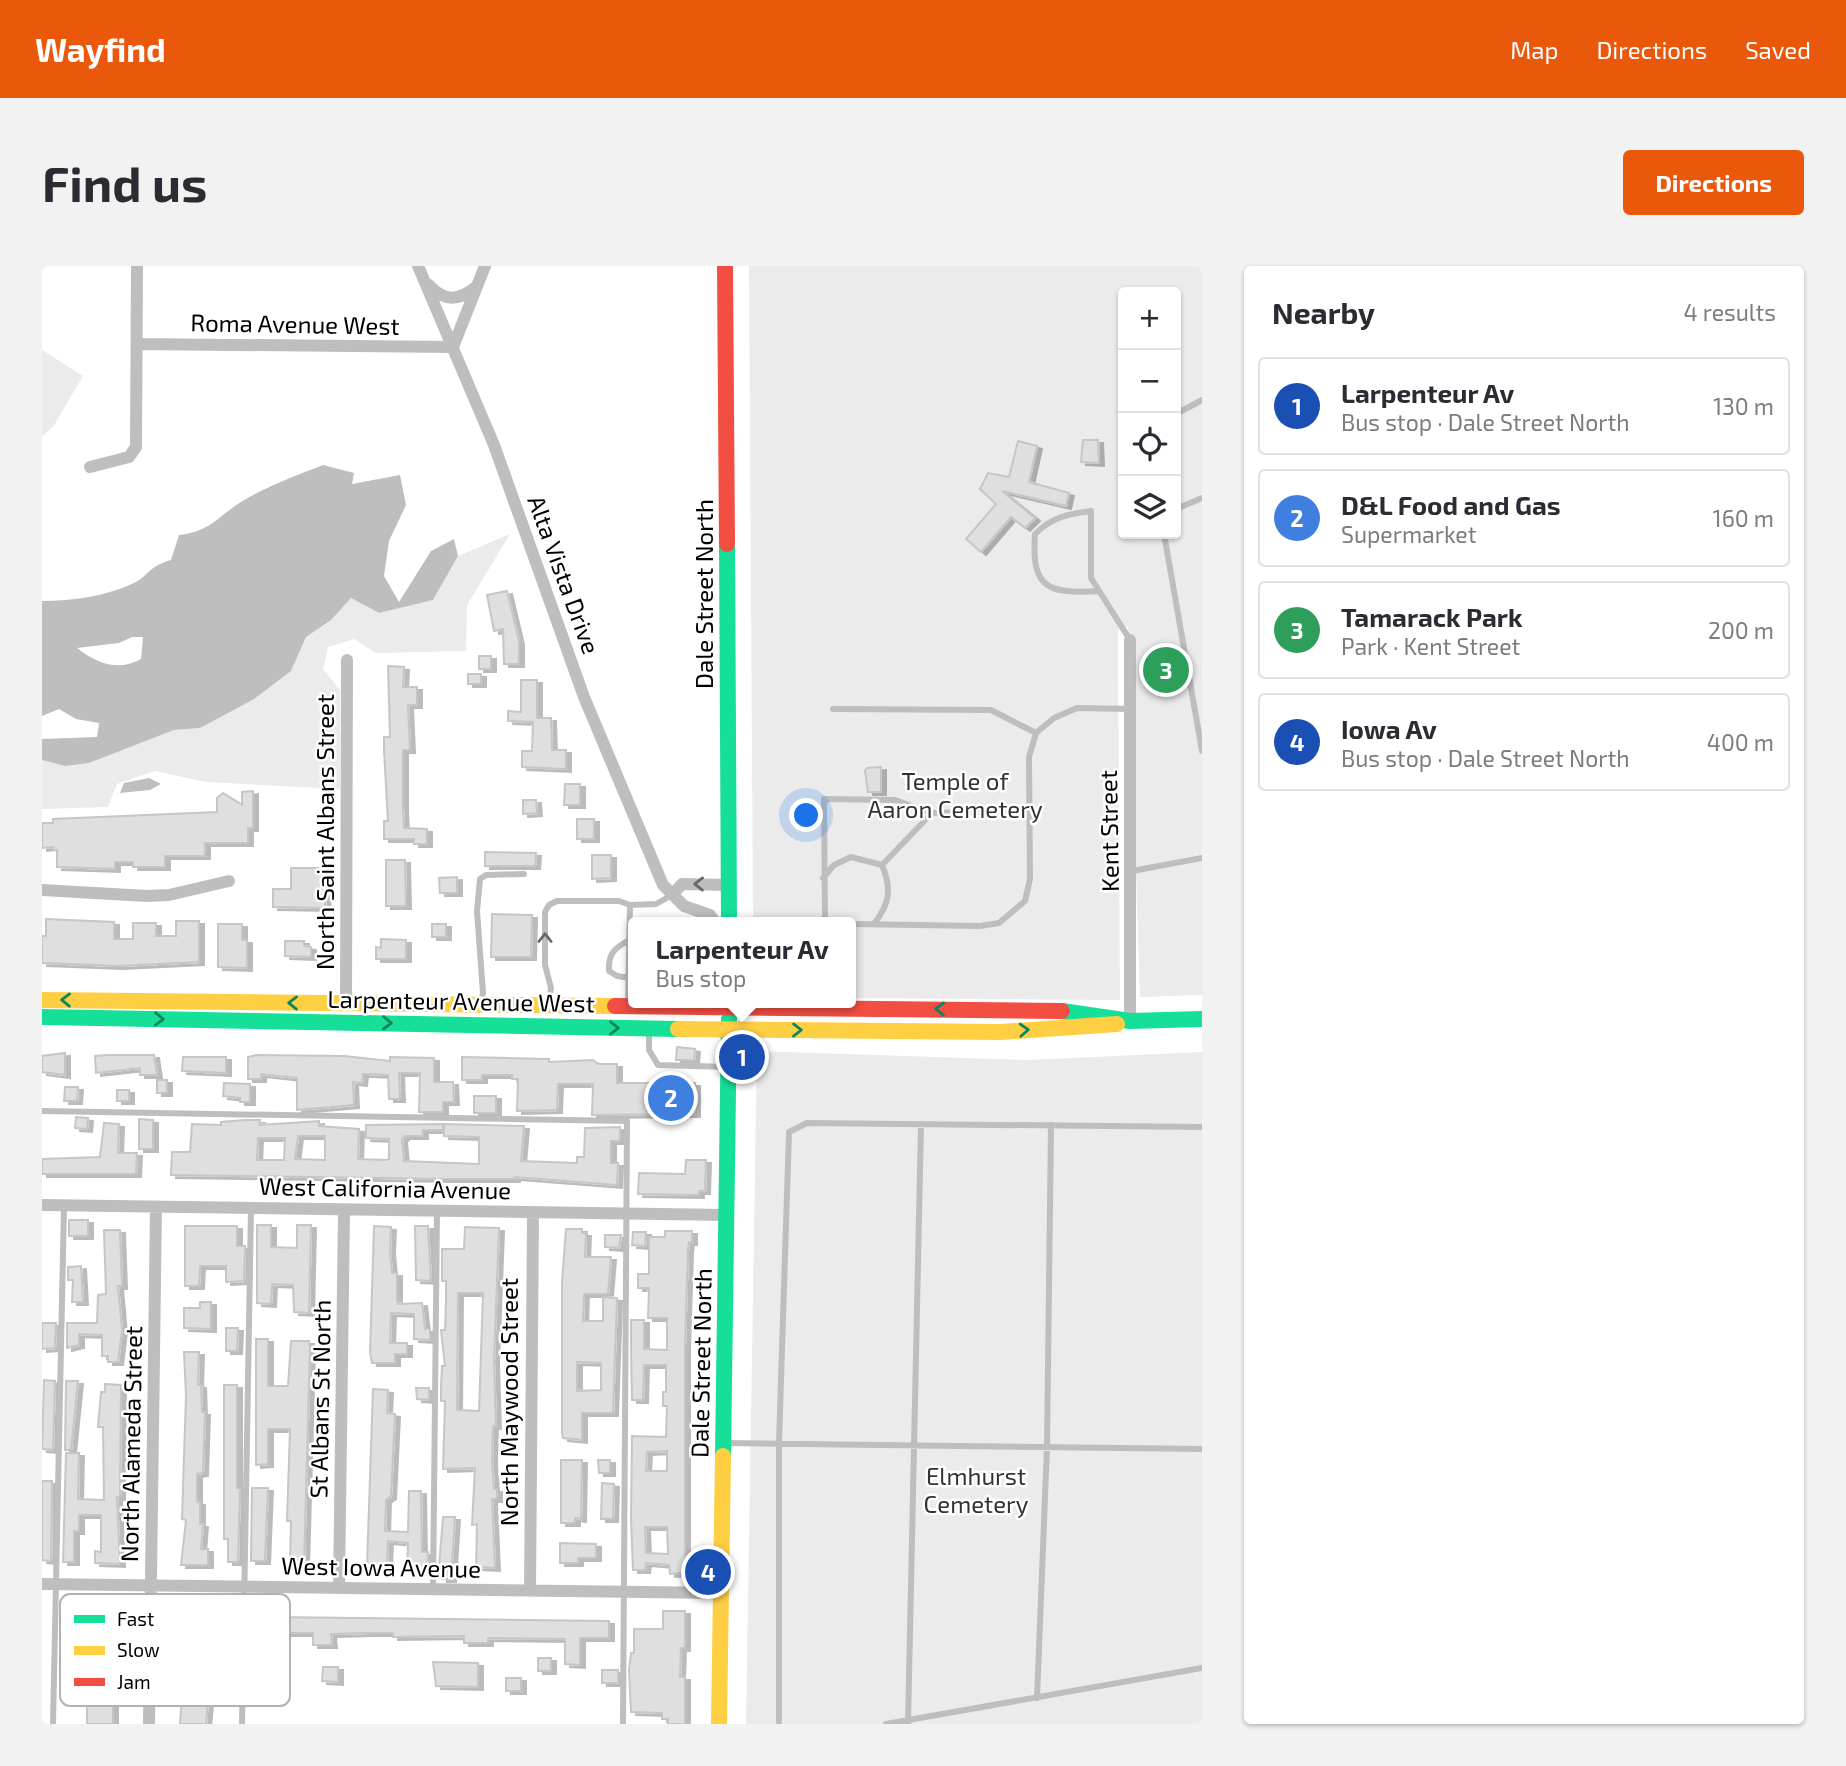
<!DOCTYPE html>
<meta charset="utf-8">
<style>
:root{--surface:#fff;--page:#f2f2f3;--text:#2b2b33;--muted:#7c7c81;--line:#e1e1e2;--accent:#ea580c}
body{margin:0;font-family:"Exo 2",sans-serif;background:var(--page);color:var(--text)}
.controls{position:absolute;right:21px;top:21px;display:grid;overflow:hidden;border-radius:7px;box-shadow:0 2px 5px #0004}
.controls button{width:63px;height:63px;display:grid;place-items:center;padding:0;border:0;border-bottom:2px solid var(--line);background:var(--surface);color:var(--text);font:35px sans-serif}
.you{position:absolute;left:765px;top:550px;width:24px;height:24px;margin:-18px;border:5px solid #fff;border-radius:50%;background:#1a73e8;box-shadow:0 0 0 10px #1a73e833}
.badge{display:grid;place-items:center;width:46px;height:46px;border-radius:50%;background:var(--accent);color:#fff;font-size:23px;font-weight:700}
.pin{position:absolute;translate:-50% -50%;border:4px solid #fff;box-shadow:0 2px 7px #0006}
.popup{position:absolute;left:586px;top:651px;width:228px;height:91px;box-sizing:border-box;display:grid;place-content:center;border-radius:7px;background:var(--surface);filter:drop-shadow(0 2px 5px #0005);font-size:23px;white-space:nowrap;color:var(--muted)}
.popup b{font-size:26px;color:var(--text)}
.popup::after{content:'';position:absolute;left:50%;top:100%;margin-left:-14px;border:14px solid transparent;border-top-color:var(--surface)}
.list{margin:0;padding:0;list-style:none}
h2{display:flex;justify-content:space-between;align-items:center;height:91px;margin:0;padding:0 28px;font-size:30px}
h2 small{font-size:23px;font-weight:400;color:var(--muted)}
.list li{display:grid;grid-template-columns:46px 1fr auto;gap:21px;align-items:center;box-sizing:border-box;height:98px;margin:0 14px 14px;padding:0 14px;border:2px solid var(--line);border-radius:7px}
.list b{display:block;font-size:26px;white-space:nowrap}
.list p{margin:0;font-size:23px;white-space:nowrap;color:var(--muted)}
.list em{font-size:23px;font-style:normal;color:var(--muted)}
.icon{flex:none;width:38px;height:38px;fill:none;stroke:currentColor;stroke-width:2;stroke-linecap:round;stroke-linejoin:round}
.map{position:relative;flex:none;width:1160px;height:1458px;overflow:hidden;border-radius:7px}
header{display:flex;align-items:center;gap:42px;box-sizing:border-box;height:98px;padding:0 35px;background:var(--accent);color:#fff}
header strong{font-size:33px}
nav{display:flex;gap:38px;margin-inline-start:auto;font-size:24px}
.intro{display:flex;align-items:center;justify-content:space-between;box-sizing:border-box;height:168px;padding:0 42px}
h1{margin:0;font-size:49px}
.button{padding:18px 32px;border-radius:7px;background:var(--accent);color:#fff;font-size:24px;font-weight:700}
main{display:flex;gap:42px;padding:0 42px}
aside{flex:1;background:var(--surface);border-radius:7px;box-shadow:0 2px 5px #0004}
.map>svg:first-child{display:block}
.green{fill:#ebebeb;fill-rule:evenodd}
.water{fill:#bebebe;fill-rule:evenodd}
.building{fill:#dfdfdf;stroke:#c6c6c6;stroke-width:2;fill-rule:evenodd;filter:url(#shadow)}
.lines{fill:none;stroke-linecap:round;stroke-linejoin:round}
.lane{stroke:#bebebe;stroke-width:6}
.street{stroke:#bebebe;stroke-width:12}
.fast{stroke:#16e098;stroke-width:16}
.slow{stroke:#ffcf43;stroke-width:16}
.jam{stroke:#f24e42;stroke-width:16}
.oneway{stroke:#686868}
.oneway2{stroke:#0d865b}
.labels{text-anchor:middle;stroke-width:5;stroke-linejoin:round;paint-order:stroke}
.street-label{font-size:24px;fill:#000;stroke:#fff}
.park-label{font-size:24px;fill:#323232;stroke:#fff}
.key{fill:#fff;stroke:#b2b2b2;stroke-width:2}
.key-label{font-size:19px;fill:#000}
</style>
<header>
<strong>Wayfind</strong>
<nav><a>Map</a><a>Directions</a><a>Saved</a></nav>
</header>
<div class="intro"><h1>Find us</h1><a class="button">Directions</a></div>
<main>
<div class="map">
<svg width="1160" height="1458" viewBox="0 0 1160 1458">
<defs>
<filter id="shadow"><feDropShadow dx="5" dy="3" stdDeviation="0" flood-color="#0004"/></filter>
</defs>
<rect width="100%" height="100%" fill="#fff"/>
<!-- green -->
<path class="green" d="M707 0H1160V729L1098 731 1086 360 1076 364 1078 734 809 732 808 656H711ZM1081 26H1134V268H1081Z
M0 84 41 110 11 161 0 170Z
M468 268 425 339 424 385 334 387 312 373 286 381 281 403 298 424V523L164 516 113 505 75 518 66 541 0 543V494L23 500 47 497 132 464 158 462 249 405 264 371 309 332 337 347 391 334 416 290Z
M715 785 986 794 1160 786V1458H704Z"/>
<!-- water -->
<path class="water" d="M281 199 312 207 310 218 358 209 364 239 347 275 342 310 357 336 389 285 412 273 416 290 391 334 337 347 309 332 289 354 264 371 249 405 212 433 158 462 132 464 47 497 23 500 0 494V473L55 471 57 457 34 453 17 443 0 450V335C30 335 65 330 92 317 108 309 105 301 129 294L137 269C169 265 174 252 199 236 225 220 253 210 281 199ZM90 371H101L99 393C76 406 54 397 35 382L77 377Z
M107 512 119 518 108 524 78 527 82 517Z"/>
<!-- building -->
<path class="building" d="M1041 174H1056L1057 197 1039 196Z
M976 175 995 180 987 216 1027 227 1024 240 960 225 993 252 983 262 969 251 939 286 924 273 954 238 938 223 946 207 967 211Z
M465 325 477 375V398H462L461 363 452 365 445 329Z
M437 390H449V403H437Z
M346 400 362 401 361 421H375V439H366L368 484H361V543L362 562 385 563V578H372V573H342V555H346L342 484V471H348Z
M426 408H439V418H426Z
M479 414H495V452H509L510 484H524V503L480 501V485H490L491 456 466 455V445L479 446Z
M839 501V526H826L823 505 825 502Z
M523 518H538V539H522Z
M211 525V562H206V577H163V590H123V601H91V596H73V603L15 601V584H11V581L0 582V557H11V553L175 546V532L181 527 200 539V526Z
M481 534H494L495 547 481 548Z
M535 553H552V573H535Z
M443 586 494 587 493 600H443Z
M550 589H569V612L550 613Z
M344 594H363L364 640H344Z
M249 602H279V618H284L283 642 231 641V623H249Z
M415 611V627H398L397 612Z
M450 648 490 649 489 691H449Z
M4 653 72 656V673H91V657H114V670H134V655H157V696L76 700 0 697V670H4Z
M176 658H200V674H205V702L176 701Z
M390 658H404V671H390Z
M339 673 364 674V693H334V681L339 682Z
M243 675H262V680L269 681V691L243 690Z
M635 781 653 783 652 794H634Z
M23 787V809L0 806V790Z
M65 789H112L115 809H98V802L54 807 53 790Z
M214 789 302 790 348 795V791L392 792V816H411L412 836H401V846H377L378 807H357L358 833H347L346 809 327 808H321L320 817 311 816 312 839 255 844V812L219 808V813H206V791Z
M141 791H184V807L140 805Z
M420 791 507 793V796L551 794 556 798H575V817H653V848L550 849 551 818H516L515 844 475 845 476 813H470V809H440V814H420Z
M115 814H125V827H115Z
M182 817 208 818V836H198V832L181 830Z
M23 821H36L35 835H22Z
M75 824H87V835H75Z
M432 830H454V847H432Z
M34 851 46 852 45 863 33 862Z
M97 853 111 854V883H97Z
M203 854H218L217 859 277 855V860L317 863 316 893 344 894 347 893V873L324 872V859L401 858V864H381V870H363L360 873 362 895 437 898V871L402 870V858L482 860 479 895 535 897V891H542L543 862 578 861V875H569V897H576L575 919 473 911V913H404L129 909 130 886H148L150 858 179 859V856ZM256 870H283V894L253 893ZM216 872H243L242 894H215Z
M62 857 77 858 76 887H95L94 908H0V893L58 891Z
M644 894H664L663 925H657V929L596 928 597 907 643 908Z
M27 954H46V970H27Z
M215 959H229V981L255 982V959H269L267 1047 252 1046 251 1019 230 1018 229 1038 215 1037Z
M143 960H195V980H203L202 1015 184 1016V1000H158L157 1020H143Z
M332 960 349 961 348 985 350 1007H355V1035L356 1038 380 1037 383 1063H388V1074L372 1073V1048L349 1047 348 1077H365V1088H353V1097H330L328 1086Z
M373 960H386L389 1015 374 1014Z
M423 961 457 962 452 1095 454 1160H451L450 1195 452 1223H455V1233H450L453 1302 434 1301 435 1258 430 1259 433 1202 401 1203 403 1135H399V1121L400 1100H403L399 1064H403L404 1035V1015H400V983H422ZM416 1027H441L437 1145 415 1144Z
M524 963H540V967H544L543 991H569L566 1028H542L541 1055H561V1031L575 1032 571 1147H540V1174L521 1172 520 1167V1016ZM535 1096 559 1097V1124L535 1125Z
M62 964H78L80 1020H76L80 1064 76 1096H66V1090H60V1069L37 1068V1079L25 1082V1057H55L56 1029 64 1028Z
M623 965H650V976H647L646 984 643 1080V1307L628 1308 627 1299 604 1297 603 1304H591L589 1253 590 1170 624 1171 625 1140H621V1126H624V1099H602L601 1134H590L589 1086V1054H602V1083L625 1084V1052H606L607 1022H596V1008H607V971H623ZM625 1185V1205H604L605 1186ZM603 1261H625L626 1288 604 1287Z
M591 966H604L603 980 590 979Z
M563 969H579L577 982 563 981Z
M39 1000 41 1036H30L31 1014H26V1001Z
M158 1036H169V1063L142 1062V1042H158Z
M0 1057H14L13 1082 0 1083Z
M184 1062H196L195 1085H184Z
M214 1073H226V1120H246L249 1075H267L268 1082 262 1300 248 1298 249 1255H245L248 1163H226V1198L214 1199Z
M142 1086H157L156 1119H159L160 1146H163L161 1207 155 1208V1236H158V1258H161L159 1283H166V1299H139L144 1254 140 1253 144 1129Z
M2 1114 13 1115 11 1184 0 1183Z
M24 1115H36L29 1184H23Z
M63 1118 79 1119 78 1231H75L78 1298 53 1297V1285L59 1286V1249H37V1265H32V1296H21L24 1187H37L36 1233 62 1234 61 1161H56L59 1126H63Z
M182 1119H195V1222H198L196 1296H186V1273H182Z
M374 1122H387V1134L375 1133Z
M331 1123 346 1124 345 1147 353 1148 349 1230 344 1234 343 1265 366 1266 367 1225H379L380 1286H386L385 1302H365L366 1277 346 1275 345 1297H342L341 1301 325 1300Z
M519 1194H540L539 1253 533 1252V1257H519Z
M556 1194H568V1207H557Z
M0 1215H10L9 1295 0 1294Z
M560 1217 572 1218 571 1253H559Z
M210 1222H226L223 1295H209Z
M401 1251H413L409 1313H400V1301H397Z
M518 1277 554 1278V1292H536V1297H518Z
M55 1336H71V1458H45V1440H53Z
M147 1337 162 1338 163 1357 186 1358V1340L196 1341 194 1394H181L182 1379 160 1378 159 1405 161 1413 168 1414 164 1458H138L144 1377H138L139 1358H145Z
M208 1344H220V1351H231L567 1355V1372H538V1399L523 1398V1373L446 1372V1377H422V1370L351 1371V1367H326L289 1368 290 1379H271V1367H230V1371H220L218 1360H207Z
M621 1345H643V1382H639L638 1411H643V1458H626V1453H620V1447L589 1446 587 1404 589 1387H592V1363H621Z
M496 1392H509V1405H496Z
M391 1396 436 1397V1421L394 1420Z
M281 1401H296V1416L280 1415Z
M20 1403H33V1424L20 1423Z
M560 1404H576V1417H560Z
M464 1412H479V1425H464Z"/>
<g class="lines">
<!-- lane -->
<path class="lane" d="M1134 148 1160 134
M1134 243 1160 232
M1122 268 1160 485
M1057 325C1006 328 989 323 993 268 1010 251 1026 248 1049 245V312L1088 374
M791 443 949 444 994 467
M840 599 890 547
M1090 605 1160 592
M781 612 792 599 809 591 840 599C850 623 848 637 832 658
M783 656 782 533 853 534 890 547 988 545
M808 658 938 660 957 657 983 635 988 613 987 491 994 467 1012 452 1035 442 1088 443
M587 712 575 710 567 705C566 687 573 682 587 674
M439 737 441 727 435 645 438 613 444 609 482 608
M586 738 588 639 614 638 630 629
M507 739 509 722 503 699V646L507 639 515 635H577L588 639
M607 765V784L616 799 686 801
M0 845 585 855 581 1458
M683 1177 1160 1183
M391 1324 395 945
M995 1432 1005 1181 1009 859
M11 1458 22 940
M200 1458 209 942
M737 1458V1176L747 866 765 857 1160 861
M844 1458 1160 1402
M866 1458 879 858"/>
<!-- street -->
<path class="street" d="M376 0 452 179 542 431 621 619 642 640 668 649 673 656
M387 19C402 36 417 35 434 21
M95 78 411 81 443 0
M48 201 87 191 94 181 95 0
M1088 374V755
M0 624 105 630 127 629 187 615
M631 628 640 618 687 619
M304 738 305 394
M0 939 685 949
M0 1318 678 1327
M297 1322 302 944
M488 1325 491 946
M107 1458 114 941"/>
<!-- fast -->
<path class="fast" d="M685 278 687 656
M1020 745 1088 755 1160 753
M0 751 636 763
M681 1190 687 753"/>
<!-- slow -->
<path class="slow" d="M0 734 573 740
M636 763 958 766 1075 758
M677 1458 681 1190"/>
<!-- jam -->
<path class="jam" d="M683 0 685 278
M573 740 1020 745"/>
</g>
<!-- one-way arrows -->
<defs><path id="oneway-chevron" d="M-2-3.5L2.5 0L-2 3.5" fill="none" stroke-width="1.6" stroke-linecap="round" stroke-linejoin="round" transform="scale(1.75)"/></defs>
<g class="oneway">
<use href="#oneway-chevron" transform="translate(657 618) rotate(-179)"/>
<use href="#oneway-chevron" transform="translate(503 672) rotate(-90)"/>
</g>
<g class="oneway2">
<use href="#oneway-chevron" transform="translate(24 734) rotate(-179)"/>
<use href="#oneway-chevron" transform="translate(251 737) rotate(-179)"/>
<use href="#oneway-chevron" transform="translate(898 743) rotate(-179)"/>
<use href="#oneway-chevron" transform="translate(117 753) rotate(1)"/>
<use href="#oneway-chevron" transform="translate(345 757) rotate(2)"/>
<use href="#oneway-chevron" transform="translate(572 762) rotate(1)"/>
<use href="#oneway-chevron" transform="translate(755 764)"/>
<use href="#oneway-chevron" transform="translate(982 764) rotate(-3)"/>
</g>
<g class="labels">
<!-- street labels -->
<g class="street-label">
<text transform="translate(253 59) rotate(1)" y="8">Roma Avenue West</text>
<text transform="translate(521 309) rotate(70)" y="8">Alta Vista Drive</text>
<text transform="translate(663 328) rotate(-90)" y="8">Dale Street North</text>
<text transform="translate(1068 565) rotate(-91)" y="8">Kent Street</text>
<text transform="translate(284 566) rotate(-90)" y="8">North Saint Albans Street</text>
<text transform="translate(419 736) rotate(1)" y="8">Larpenteur Avenue West</text>
<text transform="translate(343 923) rotate(1)" y="8">West California Avenue</text>
<text transform="translate(660 1097) rotate(-89)" y="8">Dale Street North</text>
<text transform="translate(279 1133) rotate(-89)" y="8">St Albans St North</text>
<text transform="translate(468 1136) rotate(-90)" y="8">North Maywood Street</text>
<text transform="translate(90 1178) rotate(-89)" y="8">North Alameda Street</text>
<text transform="translate(339 1302) rotate(1)" y="8">West Iowa Avenue</text>
</g>
<!-- park labels -->
<g class="park-label">
<text x="913" y="524">Temple of<tspan x="913" dy="28">Aaron Cemetery</tspan></text>
<text x="934" y="1219">Elmhurst<tspan x="934" dy="28">Cemetery</tspan></text>
</g>
</g>
<!-- legend -->
<rect x="18" y="1328" width="230" height="112" rx="10" class="key"/>
<rect x="32" y="1349" width="31" height="8" fill="#16e098"/>
<rect x="32" y="1380" width="31" height="9" fill="#ffcf43"/>
<rect x="32" y="1412" width="31" height="8" fill="#f24e42"/>
<g class="key-label">
<text x="75" y="1360">Fast</text>
<text x="75" y="1391">Slow</text>
<text x="75" y="1423">Jam</text>
</g>
</svg>
<div class="controls">
<button>+</button>
<button>−</button>
<button><svg class="icon" aria-label="locate" viewBox="0 0 24 24"><circle cx="12" cy="12" r="6"/><path d="M12 2v4M12 18v4M2 12h4M18 12h4"/></svg></button>
<button><svg class="icon" aria-label="layers" viewBox="0 0 24 24"><path d="M12 4l9 5-9 5-9-5zM3 14l9 5 9-5"/></svg></button>
</div>
<div class="you"></div>
<div class="pin badge" style="left:700px;top:791px;background:#1a4fb4">1</div>
<div class="popup"><b>Larpenteur Av</b>Bus stop</div>
<div class="pin badge" style="left:629px;top:832px;background:#3f7fe0">2</div>
<div class="pin badge" style="left:1124px;top:404px;background:#2e9e5b">3</div>
<div class="pin badge" style="left:666px;top:1306px;background:#1a4fb4">4</div>
</div>
<aside>
<h2>Nearby<small>4 results</small></h2>
<ul class="list">
<li><span class="badge" style="background:#1a4fb4">1</span><div><b>Larpenteur Av</b><p>Bus stop · Dale Street North</p></div><em>130 m</em></li>
<li><span class="badge" style="background:#3f7fe0">2</span><div><b>D&amp;L Food and Gas</b><p>Supermarket</p></div><em>160 m</em></li>
<li><span class="badge" style="background:#2e9e5b">3</span><div><b>Tamarack Park</b><p>Park · Kent Street</p></div><em>200 m</em></li>
<li><span class="badge" style="background:#1a4fb4">4</span><div><b>Iowa Av</b><p>Bus stop · Dale Street North</p></div><em>400 m</em></li>
</ul>
</aside>
</main>
